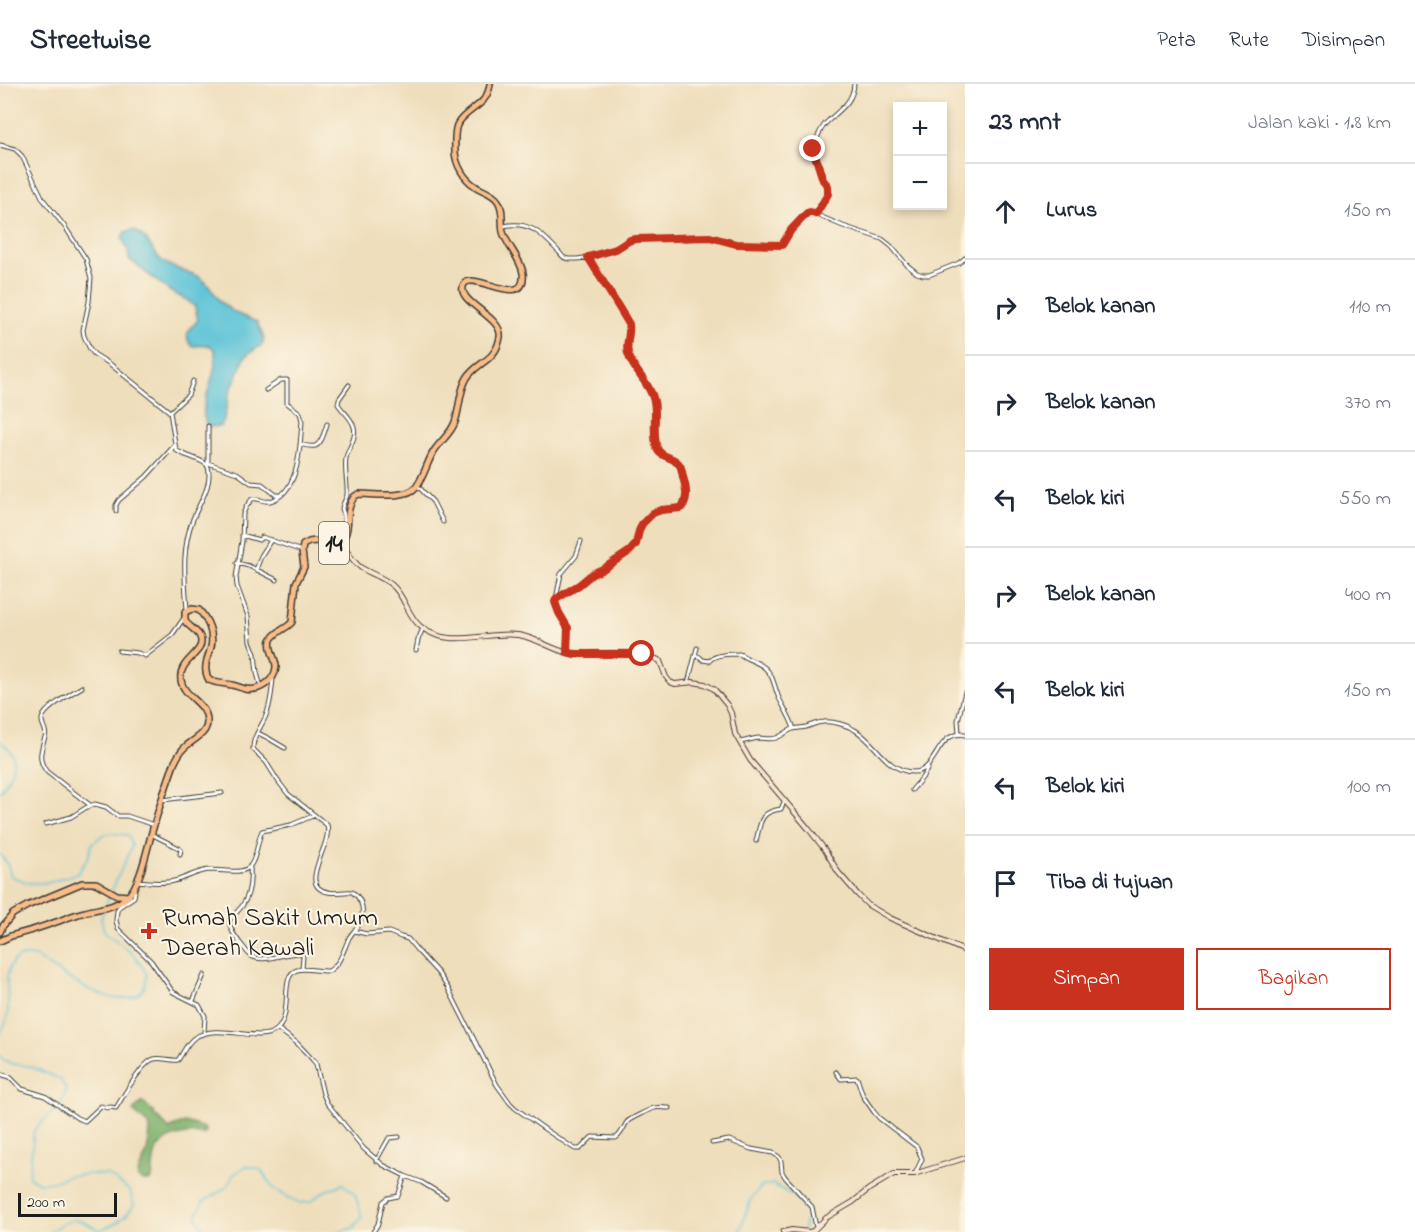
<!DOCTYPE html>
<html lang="id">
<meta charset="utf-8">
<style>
:root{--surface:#fff;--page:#f6f6f7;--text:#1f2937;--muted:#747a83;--line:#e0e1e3;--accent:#c8321e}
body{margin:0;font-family:"Indie Flower",sans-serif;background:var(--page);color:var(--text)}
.controls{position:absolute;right:18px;top:18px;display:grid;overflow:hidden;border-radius:0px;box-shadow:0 3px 9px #0003}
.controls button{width:54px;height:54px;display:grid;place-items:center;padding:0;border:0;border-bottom:2px solid var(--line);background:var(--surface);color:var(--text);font:30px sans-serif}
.scale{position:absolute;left:18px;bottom:15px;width:99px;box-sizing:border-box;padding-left:6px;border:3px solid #1c1c1c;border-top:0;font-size:16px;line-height:21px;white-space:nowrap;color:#1c1c1c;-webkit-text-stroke:4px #fcf5e5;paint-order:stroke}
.stop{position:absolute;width:18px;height:18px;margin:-14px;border:4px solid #c8321e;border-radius:50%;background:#fff}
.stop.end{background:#c8321e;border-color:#fff;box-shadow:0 2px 6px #0008}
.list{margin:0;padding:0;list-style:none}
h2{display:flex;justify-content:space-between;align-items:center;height:78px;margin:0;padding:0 24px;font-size:26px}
h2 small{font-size:20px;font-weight:400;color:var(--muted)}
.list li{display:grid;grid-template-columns:39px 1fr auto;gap:18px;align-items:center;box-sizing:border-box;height:96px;padding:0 24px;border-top:2px solid var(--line)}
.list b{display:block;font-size:22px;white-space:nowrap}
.list em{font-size:20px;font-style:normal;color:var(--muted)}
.actions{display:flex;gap:12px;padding:18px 24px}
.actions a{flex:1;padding:14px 0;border:2px solid var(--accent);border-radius:0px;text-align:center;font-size:21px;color:var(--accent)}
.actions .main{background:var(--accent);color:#fff}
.icon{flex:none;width:33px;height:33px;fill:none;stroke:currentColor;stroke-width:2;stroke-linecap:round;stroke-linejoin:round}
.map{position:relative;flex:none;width:965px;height:1148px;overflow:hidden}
header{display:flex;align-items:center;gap:36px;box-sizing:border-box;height:84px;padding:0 30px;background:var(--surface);border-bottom:2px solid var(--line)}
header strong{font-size:28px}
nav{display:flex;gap:33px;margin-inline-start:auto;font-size:21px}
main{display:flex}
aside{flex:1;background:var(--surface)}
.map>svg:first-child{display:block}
.forest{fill:#7cb06b;stroke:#4c6644;stroke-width:1.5}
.water{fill:#5ac2d7;stroke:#3b6f7a;stroke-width:1.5}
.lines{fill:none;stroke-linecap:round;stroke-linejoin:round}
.stream{stroke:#5ac2d7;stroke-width:1.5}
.minor-casing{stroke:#3c3934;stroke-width:5}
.secondary-casing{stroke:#3c3934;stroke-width:6}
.trunk-casing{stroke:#3c3934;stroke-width:8}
.minor{stroke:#fff;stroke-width:3}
.secondary{stroke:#fce5d0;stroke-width:4}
.trunk{stroke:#f8bd89;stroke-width:5}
.route{stroke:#c8321e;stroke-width:8}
.poi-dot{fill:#c8321e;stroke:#fcf5e5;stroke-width:2}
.labels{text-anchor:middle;stroke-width:4.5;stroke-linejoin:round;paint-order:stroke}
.shield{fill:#fcf5e5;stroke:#5f5d58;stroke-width:1.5}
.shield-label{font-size:24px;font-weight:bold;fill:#1c1c1c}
.poi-label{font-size:26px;fill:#1c1c1c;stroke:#fcf5e5;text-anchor:start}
</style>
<header>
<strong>Streetwise</strong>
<nav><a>Peta</a><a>Rute</a><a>Disimpan</a></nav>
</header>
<main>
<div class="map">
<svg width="965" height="1148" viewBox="0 0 965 1148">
<rect width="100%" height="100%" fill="#fcf5e5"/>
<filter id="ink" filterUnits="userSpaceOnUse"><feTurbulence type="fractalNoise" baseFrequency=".0167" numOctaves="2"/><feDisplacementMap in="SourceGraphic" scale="12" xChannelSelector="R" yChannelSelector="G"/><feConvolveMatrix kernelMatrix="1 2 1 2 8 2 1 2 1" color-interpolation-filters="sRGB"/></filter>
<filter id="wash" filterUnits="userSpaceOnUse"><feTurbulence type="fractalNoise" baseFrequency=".008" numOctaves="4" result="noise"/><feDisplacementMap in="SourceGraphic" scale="24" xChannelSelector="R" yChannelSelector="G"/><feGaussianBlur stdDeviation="1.35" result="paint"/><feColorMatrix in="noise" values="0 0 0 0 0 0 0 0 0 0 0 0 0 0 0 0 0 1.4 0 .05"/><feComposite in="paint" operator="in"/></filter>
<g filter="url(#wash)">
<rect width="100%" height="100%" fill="#efdebc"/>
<!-- forest -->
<path class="forest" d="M142 1018 154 1028 155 1033H158L169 1045C184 1037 188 1038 204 1044L206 1047 204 1050C187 1048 159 1052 155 1071 153 1079 153 1087 152 1095 146 1098 143 1098 138 1094 137 1084 143 1080 146 1071 148 1063 150 1053 150 1045L149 1041 133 1027Z"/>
<!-- water -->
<path class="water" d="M133 146C147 151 151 166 161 176 172 185 188 187 199 193 210 200 213 209 221 218 231 228 244 233 257 238L264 254 262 261 252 267 245 273 229 310 224 335 221 342 208 343C197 326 211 304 214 286 216 279 215 272 215 266L209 261 192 262C182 252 190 244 198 236L195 223 187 216 171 208 129 175 128 166 122 154 125 148Z"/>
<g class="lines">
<!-- stream -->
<path class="stream" d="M0 658C23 670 12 691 0 708
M0 770 7 779 11 792 28 799H48L78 789 88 774 92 760 100 753 110 749 128 751 132 762 112 806
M106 820 110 811
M0 951C2 946 6 940 7 934 12 914 0 893 14 877 20 871 28 871 35 873 41 875 46 880 51 883 69 895 122 931 142 907 146 902 146 896 147 890L135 872 104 847 101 834 104 825
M0 972 3 976 13 980 29 982 60 995 66 1005 62 1019 34 1046 29 1093 39 1099 53 1098 68 1092 90 1090 108 1091 130 1107 134 1121C125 1135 115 1141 99 1146 76 1133 72 1132 50 1148
M206 1148 196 1132 203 1118 227 1103 233 1091 246 1082 260 1085 274 1105 298 1119 310 1118 325 1107 343 1100 355 1110 362 1133 353 1144 338 1148
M739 1148 751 1115 761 1103 773 1100 792 1111 808 1128 803 1147"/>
</g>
</g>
<g filter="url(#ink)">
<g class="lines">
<defs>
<path id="minor" d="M0 61 15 65 22 72 43 115 65 143 86 175 91 194 89 218 83 246 84 252 90 265 94 270 110 280 170 328 176 366C183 372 206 376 208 383 213 401 199 419 193 435 181 465 185 495 187 526
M816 130 828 110 829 105 823 96 813 62C817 55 820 46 825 40 837 27 853 20 854 0
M504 142C529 136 542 150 559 168 562 172 564 175 570 175 582 176 604 170 615 165 622 162 628 157 636 155L710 153 736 160 782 161 791 146 807 129 810 128 843 142 882 155 891 162 907 181 917 189 923 191H929L959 179 965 174
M170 328 188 311 193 297
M208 342V378
M300 360C303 361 311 363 315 362 322 360 325 346 327 340
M208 379 237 389 251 399 262 400 276 411H279
M417 401 433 418 443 438
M116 427V421L119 416 146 393 175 361
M242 451 259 456 262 453 302 467
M332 458 341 452C343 446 345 440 344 434 344 432 343 427 342 425 342 420 346 416 347 411 348 399 344 387 346 374 348 364 357 354 354 343 352 334 343 328 338 320L339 315 349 301
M237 479 249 482 277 496
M256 486 261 472 271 456
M556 515 561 490 576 472 581 457
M416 566 418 556 423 544
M119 567 138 569 145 572 172 551 184 534
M567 568 568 544 556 522V515L579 501 593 490 603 485 630 467 636 460 639 447 642 440 653 429 661 426 681 424C692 412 684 393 679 380 673 375 664 374 659 368 652 359 657 334 655 322 652 302 636 290 629 273 624 262 631 251 629 240L588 173
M695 571 700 573 703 576 709 577C715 570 730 570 740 570 747 576 757 577 765 584 774 592 774 603 779 614 784 624 791 634 794 645
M688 599 697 564
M82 603C72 609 44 624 42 635 41 642 48 646 45 653 41 666 37 676 47 688L90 721
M261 603 257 589 255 570 250 557 248 532 237 502 236 493 242 457 243 430 246 423 252 415C259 413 263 419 270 417 300 409 300 361 302 337L300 329 287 319V296H281L266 306
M258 649 268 654 285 664
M959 650 958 636 965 608
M740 658C746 657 752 655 758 654 764 654 771 656 776 654 782 652 787 647 793 645 797 644 802 644 806 643 812 641 818 638 824 638 833 637 847 641 855 646 876 658 886 687 913 688 938 689 935 646 965 651
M912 706 922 694 928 684
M162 716 222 709
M46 740 71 733 87 723 95 720 106 723 118 732H127L154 741
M151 750 179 764 181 766 180 770
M756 757C761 738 759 728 781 725L784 718
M250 784C251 797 250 811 242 822 238 827 233 832 229 837 230 846 235 852 240 859 244 863 247 870 253 873 265 879 287 868 301 869L303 872 302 885
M137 797C149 798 162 800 174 797 188 794 196 787 210 786 221 786 244 791 250 782 257 774 257 757 262 747L291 741 315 731
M133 805 135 808 134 813 119 823 117 827 116 836 118 845 151 877 173 908 199 921 205 932 204 949
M354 847 367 850 389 848 401 853 408 855 416 865 438 889 448 904 497 1001 510 1019 515 1024 546 1046 575 1065H580L592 1053 616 1054C622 1050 623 1044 627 1038 629 1035 651 1025 654 1024 658 1023 664 1024 669 1024
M193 917 204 891
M278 945 297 959 312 975 316 980 323 1010 327 1019 364 1065 383 1081 405 1092 398 1112 388 1114 383 1118 378 1140 373 1148
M836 988 841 995 857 994 863 1012 874 1028 879 1034 917 1063 922 1075 915 1090
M0 990 10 993 22 1005 45 1012 77 1034 85 1037 101 1022 107 1024 110 1023 116 1024C122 1014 143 977 154 975 161 973 170 977 178 976 183 969 187 959 194 954 219 938 257 959 275 947 295 933 278 892 297 886 307 883 318 888 329 887 341 879 343 867 349 854 352 849 357 844 360 838 365 827 362 814 352 808 343 807 336 810 328 808 296 802 333 761 327 741L288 710 278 697 266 678 253 665C252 653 263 641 267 629 271 618 272 606 273 595
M712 1059 729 1056 751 1065 773 1069 779 1073 781 1077 782 1088 785 1093 812 1123 816 1143
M376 1077 389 1054 399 1053
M405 1092 421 1098 446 1113"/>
<path id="secondary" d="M341 458C347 466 351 476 360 483 370 490 383 493 392 501 405 512 407 531 420 542 448 566 486 547 518 551 539 554 557 570 579 570 600 570 644 566 660 577L666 593 670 598 675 600 693 598 705 600 714 605 727 621 731 629 735 650 750 676 808 744 825 766 838 788 858 811 868 821 890 834 965 867
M783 1148 792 1146 809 1148 813 1147 826 1134 853 1118 869 1105 894 1090H914L965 1074"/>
<path id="trunk" d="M0 848 2 843 13 830 27 822 82 799H96L117 811 129 812
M0 857 11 852C27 848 43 843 59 837 67 834 76 830 85 828 99 824 115 824 127 813 141 801 148 759 154 741 160 720 167 699 174 680 177 674 179 669 184 664 192 656 207 651 207 638 208 619 183 613 181 596 178 575 207 569 200 553 198 547 189 543 185 537V528L192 525 199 526C208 536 214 550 211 563 208 575 202 584 209 596 217 600 224 599 232 601 237 602 241 604 245 605 259 608 275 597 276 583 276 574 268 565 271 556 275 547 287 545 292 538L296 499 304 483 302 467 303 461 309 458 315 457 338 459C354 450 342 427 355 412L359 410C373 410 407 415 416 403 424 393 427 378 434 367 441 356 451 350 455 338 460 324 459 307 467 294 476 278 496 278 500 253 503 232 454 218 464 200 473 186 527 227 523 189 521 175 507 162 503 148 501 138 504 125 498 117 493 109 482 107 475 102 464 95 456 81 455 68 455 60 454 48 457 41 467 23 487 24 490 0"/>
</defs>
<!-- minor casing -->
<use href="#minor" class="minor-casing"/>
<!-- secondary casing -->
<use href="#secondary" class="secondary-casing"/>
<!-- trunk casing -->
<use href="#trunk" class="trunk-casing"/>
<!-- minor -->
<use href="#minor" class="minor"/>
<!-- secondary -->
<use href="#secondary" class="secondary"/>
<!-- trunk -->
<use href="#trunk" class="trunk"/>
</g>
</g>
<g class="lines" filter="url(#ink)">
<!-- route -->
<path class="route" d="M642 570H574L567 568 568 544 559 529 555 518 556 515 579 501 592 490 603 485 630 467 636 460 639 447 642 440 653 429 661 426 681 424C689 415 686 404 683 393 682 389 682 383 679 380 673 372 660 374 657 364 652 349 657 332 654 317 650 299 635 289 629 272 624 262 631 251 629 240L588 173 616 165 630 156 636 155 710 153 736 160 782 161 791 146 807 129 810 128 816 130 828 110V102L823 96 813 65"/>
</g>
<!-- markers -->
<path class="poi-dot" d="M146 838h6v6h6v6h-6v6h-6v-6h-6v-6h6z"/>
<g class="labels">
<!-- shield labels -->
<rect class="shield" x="319" y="438" width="30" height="42" rx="4.5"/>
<g class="shield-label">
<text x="334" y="467">14</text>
</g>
<!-- poi labels -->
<g class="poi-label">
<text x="162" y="841">Rumah Sakit Umum<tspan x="162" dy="30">Daerah Kawali</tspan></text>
</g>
</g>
</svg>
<div class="controls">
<button>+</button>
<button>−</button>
</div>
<div class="scale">200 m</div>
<div class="stop" style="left:642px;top:570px"></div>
<div class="stop end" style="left:813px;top:65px"></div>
</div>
<aside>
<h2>23 mnt<small>Jalan kaki · 1.8 km</small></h2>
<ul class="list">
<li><svg class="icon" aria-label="ahead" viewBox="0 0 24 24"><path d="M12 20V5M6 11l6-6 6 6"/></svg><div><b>Lurus</b></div><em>150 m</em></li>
<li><svg class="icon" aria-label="right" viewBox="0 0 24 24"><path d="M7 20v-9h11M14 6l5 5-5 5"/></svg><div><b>Belok kanan</b></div><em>110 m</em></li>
<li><svg class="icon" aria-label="right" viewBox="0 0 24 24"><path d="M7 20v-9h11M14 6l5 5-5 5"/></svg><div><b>Belok kanan</b></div><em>370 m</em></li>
<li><svg class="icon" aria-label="left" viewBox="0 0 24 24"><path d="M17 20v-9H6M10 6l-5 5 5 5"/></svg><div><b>Belok kiri</b></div><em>550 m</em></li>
<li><svg class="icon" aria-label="right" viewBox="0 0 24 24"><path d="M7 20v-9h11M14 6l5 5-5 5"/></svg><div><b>Belok kanan</b></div><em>400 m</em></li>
<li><svg class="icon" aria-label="left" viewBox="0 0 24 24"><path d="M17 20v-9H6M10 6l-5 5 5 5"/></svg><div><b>Belok kiri</b></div><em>150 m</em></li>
<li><svg class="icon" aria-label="left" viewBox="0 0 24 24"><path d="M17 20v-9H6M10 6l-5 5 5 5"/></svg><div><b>Belok kiri</b></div><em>100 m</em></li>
<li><svg class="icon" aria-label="arrive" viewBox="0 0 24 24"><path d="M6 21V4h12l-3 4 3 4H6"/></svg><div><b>Tiba di tujuan</b></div></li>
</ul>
<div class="actions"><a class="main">Simpan</a><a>Bagikan</a></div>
</aside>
</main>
